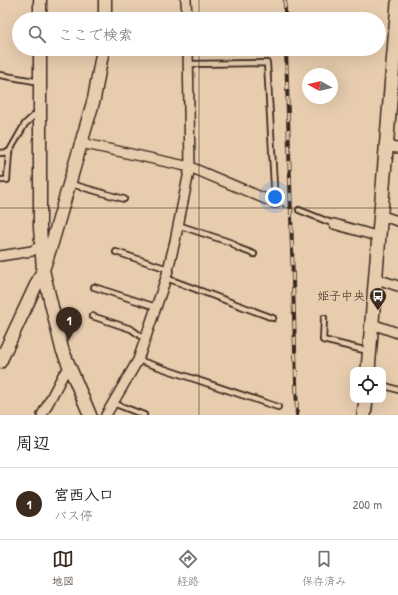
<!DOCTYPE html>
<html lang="ja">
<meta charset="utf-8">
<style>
:root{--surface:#fff;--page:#f6f6f6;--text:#202124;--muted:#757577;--line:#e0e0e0;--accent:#3b2a1e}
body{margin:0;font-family:"Patrick Hand","Klee One",sans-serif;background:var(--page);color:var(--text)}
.controls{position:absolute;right:12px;bottom:12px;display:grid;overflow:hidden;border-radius:8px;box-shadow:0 4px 16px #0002}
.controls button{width:36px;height:36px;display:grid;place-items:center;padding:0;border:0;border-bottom:1px solid var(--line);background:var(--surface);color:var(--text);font:20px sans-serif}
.compass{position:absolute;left:302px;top:68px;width:36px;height:36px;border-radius:50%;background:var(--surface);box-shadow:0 4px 16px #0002;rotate:278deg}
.you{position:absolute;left:275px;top:197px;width:14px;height:14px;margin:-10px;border:3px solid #fff;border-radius:50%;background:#1a73e8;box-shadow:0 0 0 6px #1a73e833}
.badge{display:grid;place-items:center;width:26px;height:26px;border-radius:50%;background:var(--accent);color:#fff;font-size:13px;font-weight:700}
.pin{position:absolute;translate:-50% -33px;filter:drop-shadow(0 1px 2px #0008)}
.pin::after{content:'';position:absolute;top:21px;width:14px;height:12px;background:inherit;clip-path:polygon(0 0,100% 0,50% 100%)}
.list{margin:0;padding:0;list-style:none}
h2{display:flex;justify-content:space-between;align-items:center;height:52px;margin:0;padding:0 16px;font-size:17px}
h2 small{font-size:13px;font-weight:400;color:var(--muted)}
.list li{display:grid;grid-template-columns:26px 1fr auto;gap:12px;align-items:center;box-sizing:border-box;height:72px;padding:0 16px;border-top:1px solid var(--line)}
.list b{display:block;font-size:15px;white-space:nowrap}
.list p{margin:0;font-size:13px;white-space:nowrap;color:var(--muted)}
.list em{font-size:13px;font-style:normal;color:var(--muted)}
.icon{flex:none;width:22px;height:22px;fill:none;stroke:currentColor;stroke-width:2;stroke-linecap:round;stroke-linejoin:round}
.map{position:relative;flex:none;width:398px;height:415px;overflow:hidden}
.search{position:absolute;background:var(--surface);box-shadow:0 4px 16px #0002;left:12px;right:12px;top:12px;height:44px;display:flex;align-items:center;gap:10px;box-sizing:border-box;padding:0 14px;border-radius:22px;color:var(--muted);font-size:15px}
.sheet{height:124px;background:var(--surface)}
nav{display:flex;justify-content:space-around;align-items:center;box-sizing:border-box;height:56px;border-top:1px solid var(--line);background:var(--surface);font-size:11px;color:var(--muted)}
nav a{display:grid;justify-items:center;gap:2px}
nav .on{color:var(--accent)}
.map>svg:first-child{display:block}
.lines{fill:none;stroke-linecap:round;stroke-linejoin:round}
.service-casing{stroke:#3b2a1e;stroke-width:8}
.minor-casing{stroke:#3b2a1e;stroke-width:12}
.tertiary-casing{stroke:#3b2a1e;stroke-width:15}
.secondary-casing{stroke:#3b2a1e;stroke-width:16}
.path{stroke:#3b2a1e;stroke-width:1.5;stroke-dasharray:3 3;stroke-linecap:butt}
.service{stroke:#e7ccae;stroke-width:4.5}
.minor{stroke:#e7ccae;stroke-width:9}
.tertiary{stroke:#e7ccae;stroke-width:12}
.secondary{stroke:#e7ccae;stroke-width:13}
.rail-casing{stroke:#3b2a1e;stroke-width:4}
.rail{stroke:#e7ccae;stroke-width:2.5;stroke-dasharray:8;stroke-linecap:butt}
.grid{fill:none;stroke:#3b2a1e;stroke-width:1;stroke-opacity:0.55}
.labels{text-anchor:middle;stroke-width:3.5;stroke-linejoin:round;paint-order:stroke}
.poi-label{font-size:12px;fill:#3b2a1e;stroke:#e7ccae;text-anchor:end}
</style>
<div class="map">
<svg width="398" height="415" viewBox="0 0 398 415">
<rect width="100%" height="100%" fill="#e7ccae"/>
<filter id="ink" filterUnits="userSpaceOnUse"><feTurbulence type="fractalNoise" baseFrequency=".025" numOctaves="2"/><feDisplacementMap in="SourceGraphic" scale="8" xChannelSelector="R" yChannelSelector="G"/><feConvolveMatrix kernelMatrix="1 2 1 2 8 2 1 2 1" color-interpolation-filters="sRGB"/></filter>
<g filter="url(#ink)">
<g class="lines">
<defs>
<path id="service" d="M188 64 267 63 275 203
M0 75 40 82
M0 153 9 152
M0 180H7L9 152 25 124 37 113
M71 184 124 199
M299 210 334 224
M178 225 232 243 238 248 254 254
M116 252 168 269
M166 278 273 318
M94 287 156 307
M92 316 131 329 145 339
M324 318 323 340 368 351
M138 360 278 407
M383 385 398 390
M113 403 144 415"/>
<path id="minor" d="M186 0 187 19
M81 143 190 167 275 203
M387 147 398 148
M382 216 398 221
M334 224 380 237
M0 256 32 251 40 246
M377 279 398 286
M372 324 398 333
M42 415 63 375 69 369
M106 415 138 360 166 278 175 241 190 167 188 49"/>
<path id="tertiary" d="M40 19V0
M105 19V0
M40 49V227L43 270 62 349 90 415
M0 362 43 270 52 243 94 99 103 49"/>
<path id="secondary" d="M368 370 398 3
M364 415 366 400"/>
</defs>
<!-- service casing -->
<use href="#service" class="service-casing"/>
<!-- minor casing -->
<use href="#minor" class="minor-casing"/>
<!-- tertiary casing -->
<use href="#tertiary" class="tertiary-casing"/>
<!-- secondary casing -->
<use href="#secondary" class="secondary-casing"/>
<!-- path -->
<path class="path" d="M282 206 294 209"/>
<!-- service -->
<use href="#service" class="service"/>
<!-- minor -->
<use href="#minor" class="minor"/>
<!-- tertiary -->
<use href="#tertiary" class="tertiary"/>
<!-- secondary -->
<use href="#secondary" class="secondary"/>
<defs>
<path id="rail" d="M285 0V19
M286 49 297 415"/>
</defs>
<!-- rail casing -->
<use href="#rail" class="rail-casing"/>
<!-- rail -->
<use href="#rail" class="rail"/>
</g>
</g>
<!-- grid -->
<path class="grid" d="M199 0V19M199 49V415M0 208H398"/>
<!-- icons -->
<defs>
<symbol id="bus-pin" viewBox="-11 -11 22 30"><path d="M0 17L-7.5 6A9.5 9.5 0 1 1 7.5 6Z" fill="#3b2a1e" stroke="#e7ccae"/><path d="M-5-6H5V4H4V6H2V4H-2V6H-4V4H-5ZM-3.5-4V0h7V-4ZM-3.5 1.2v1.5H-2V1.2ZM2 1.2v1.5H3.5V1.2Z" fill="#fff"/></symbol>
</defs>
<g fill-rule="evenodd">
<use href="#bus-pin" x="368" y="286" width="20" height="27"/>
</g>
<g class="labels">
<!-- poi labels -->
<g class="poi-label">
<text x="365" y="300">姫子中央</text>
</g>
</g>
</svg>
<div class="controls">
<button><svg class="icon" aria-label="locate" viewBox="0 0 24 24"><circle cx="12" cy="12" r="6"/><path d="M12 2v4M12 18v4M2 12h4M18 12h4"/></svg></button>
</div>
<svg class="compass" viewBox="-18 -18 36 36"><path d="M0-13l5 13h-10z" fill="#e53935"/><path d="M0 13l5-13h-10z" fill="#757577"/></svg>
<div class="you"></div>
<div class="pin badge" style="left:69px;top:340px">1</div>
<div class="search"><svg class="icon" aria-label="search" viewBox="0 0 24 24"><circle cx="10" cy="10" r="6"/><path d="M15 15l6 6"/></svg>ここで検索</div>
</div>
<section class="sheet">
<h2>周辺<small></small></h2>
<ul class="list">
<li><span class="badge">1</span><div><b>宮西入口</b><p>バス停</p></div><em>200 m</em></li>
</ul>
</section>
<nav>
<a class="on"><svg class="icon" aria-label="map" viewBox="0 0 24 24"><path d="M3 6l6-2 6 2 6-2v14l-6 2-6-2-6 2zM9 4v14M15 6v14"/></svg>地図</a>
<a><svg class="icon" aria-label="directions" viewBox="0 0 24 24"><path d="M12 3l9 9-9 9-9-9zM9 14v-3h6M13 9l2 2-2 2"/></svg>経路</a>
<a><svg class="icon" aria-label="saved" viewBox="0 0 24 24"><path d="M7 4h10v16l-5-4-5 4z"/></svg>保存済み</a>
</nav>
